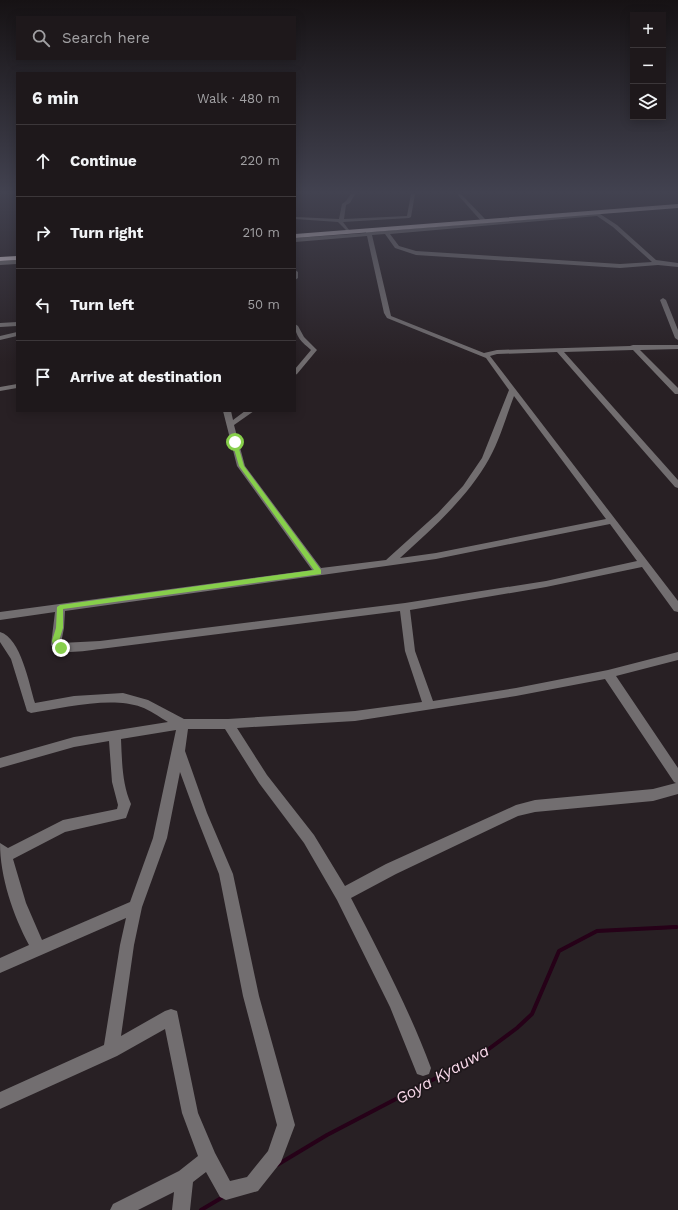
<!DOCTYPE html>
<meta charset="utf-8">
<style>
:root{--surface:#1e181b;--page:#262124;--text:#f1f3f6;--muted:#a1a0a3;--line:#3c373a}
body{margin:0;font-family:"Work Sans",sans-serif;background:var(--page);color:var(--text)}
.controls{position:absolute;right:12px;top:12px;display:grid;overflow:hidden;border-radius:0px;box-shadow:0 2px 10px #0003}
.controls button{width:36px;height:36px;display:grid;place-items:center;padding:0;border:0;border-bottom:1px solid var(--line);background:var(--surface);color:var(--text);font:20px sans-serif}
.stop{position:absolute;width:12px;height:12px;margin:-9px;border:3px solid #87cf4b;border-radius:50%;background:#fff}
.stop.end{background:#87cf4b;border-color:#fff;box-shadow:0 1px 4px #0008}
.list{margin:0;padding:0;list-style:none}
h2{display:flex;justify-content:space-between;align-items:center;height:52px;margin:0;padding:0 16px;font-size:17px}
h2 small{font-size:13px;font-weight:400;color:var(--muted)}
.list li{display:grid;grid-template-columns:26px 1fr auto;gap:12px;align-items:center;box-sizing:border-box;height:72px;padding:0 16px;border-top:1px solid var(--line)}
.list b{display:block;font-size:15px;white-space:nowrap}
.list em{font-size:13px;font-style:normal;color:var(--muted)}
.icon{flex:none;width:22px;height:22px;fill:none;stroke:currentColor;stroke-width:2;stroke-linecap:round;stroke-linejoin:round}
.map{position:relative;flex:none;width:678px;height:1210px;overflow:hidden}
.search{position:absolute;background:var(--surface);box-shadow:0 2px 10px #0003;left:16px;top:16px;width:280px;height:44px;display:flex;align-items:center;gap:10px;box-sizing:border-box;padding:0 14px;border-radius:0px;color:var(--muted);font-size:15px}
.panel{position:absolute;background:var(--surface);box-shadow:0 2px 10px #0003;left:16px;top:72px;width:280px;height:340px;border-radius:0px}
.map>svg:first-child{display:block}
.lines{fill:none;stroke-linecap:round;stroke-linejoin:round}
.stream-far1{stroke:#260118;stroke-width:3}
.stream{stroke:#260118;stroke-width:4}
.minor{fill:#726e70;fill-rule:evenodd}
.highway{fill:#e4d9de;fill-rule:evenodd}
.route{fill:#87cf4b}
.labels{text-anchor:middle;stroke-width:3.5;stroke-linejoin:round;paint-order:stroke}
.near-water-label{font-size:16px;font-style:italic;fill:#f9d9ea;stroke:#1e171b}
</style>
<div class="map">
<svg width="678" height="1210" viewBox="0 0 678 1210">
<rect width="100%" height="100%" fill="#282024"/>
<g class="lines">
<!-- stream-far1 -->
<path class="stream-far1" d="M656 928 678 927"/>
<!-- stream -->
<path class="stream" d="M277 1165 327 1135 482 1054 517 1028 532 1014 559 951 597 931 676 927
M201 1210 223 1197"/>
<!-- minor -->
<path class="minor" d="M351 194H355L350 203 346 205 344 219 407 216 411 194H415L411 217 409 218 343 222 349 230 347 231 338 222 295 219V217L339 219 342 204 346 201Z
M457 194H461L486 220V222H482Z
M593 212H597L617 225 656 260 678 263V267L658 265 620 268 416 255 395 248 385 234 372 235 391 316 484 353 497 350 630 346 633 345H678V349L640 350 678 388V394H675L633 350 564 352 678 480V488L675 487 557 352 497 354 490 356 678 601V612L674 611 642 567 546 587 410 610 415 651 433 701 516 688 608 670 678 652V660L616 676 678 768V794L653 801 535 812 518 816 396 874 351 898C380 954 409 1009 431 1068L429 1074 423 1076 417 1074 390 1007 337 900 304 843 259 783 225 729H188L185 751 207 813 233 874 259 996 295 1125 281 1162 258 1191 226 1200 220 1197 206 1172 193 1182 190 1210H172L174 1192 138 1210H110L113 1204 179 1171 198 1156 182 1113 165 1029 117 1056 0 1109V1092L104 1045 120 945 126 918 0 973V958L29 945C13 915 0 877 0 843L8 848 63 820 117 809 118 805 112 782 109 741 74 747 0 768V758L74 737 168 722C159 717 150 710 141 707 112 696 61 708 31 713L27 711 11 659 0 642V632C21 638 29 684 35 703L74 696 123 693 148 700 184 719H228L355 711 422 702 405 651 400 611 100 649C88 650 57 657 51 645L55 612 0 620V612L312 570 237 466 223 411H231L233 420 245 411H254L234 425 245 466 321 568 386 560 438 513 463 486 482 458 509 390 486 358 387 318 384 313 367 236 295 242V238L366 233V230L368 229 371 232 593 214ZM597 216 613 227 652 262 620 264 416 251 399 246 390 234ZM514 396 606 519 436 553 400 558C433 528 467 498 489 459 500 439 506 417 514 396ZM610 524 637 561 546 581 405 603 100 641 61 643 64 628 65 611 436 559ZM605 679 674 782 676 783 653 789 535 800 516 805 386 864 345 886 314 835 267 775 237 728 355 721 516 696ZM176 730 153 838 130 902 42 940 26 903 13 859 65 832 126 818 131 804C122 784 122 761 121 739ZM180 772 195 813 219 874 243 996 277 1125 268 1151 247 1177 230 1181 215 1153 198 1113 177 1011 171 1009 165 1011 121 1036 134 945 142 907 167 838Z
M17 260V264L0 265V261Z
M295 270 298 272V278L295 280Z
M663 298 666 300 678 330V340L675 338 660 300Z
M17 322V326L0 327V323Z
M295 324 298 326 304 337 317 350 297 374 295 375V369L311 350C302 342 295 337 295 324Z
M17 332V336L0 340V336Z
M17 384V388L0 391V387Z"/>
<!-- highway -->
<path class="highway" d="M678 204V208L295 238V234Z
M17 256V260L0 261V257Z"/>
</g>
<!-- sky -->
<linearGradient id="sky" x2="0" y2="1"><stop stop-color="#161214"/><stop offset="0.53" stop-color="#424250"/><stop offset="1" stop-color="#424250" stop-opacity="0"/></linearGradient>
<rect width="678" height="363" fill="url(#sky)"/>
<!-- route -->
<path class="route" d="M235 440 237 442 244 466 321 570V574L63 609V628L59 641 65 648 61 651 54 647 52 641 56 628 57 607 60 605 314 570 239 466 232 442Z"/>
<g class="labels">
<!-- near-water labels -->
<g class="near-water-label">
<text transform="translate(442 1074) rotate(-29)" y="6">Goya Kyauwa</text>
</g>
</g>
</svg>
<div class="controls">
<button>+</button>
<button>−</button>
<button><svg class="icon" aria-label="layers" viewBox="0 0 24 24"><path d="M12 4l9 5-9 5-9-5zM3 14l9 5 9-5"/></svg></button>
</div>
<div class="stop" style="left:235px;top:442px"></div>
<div class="stop end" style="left:61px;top:648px"></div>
<div class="search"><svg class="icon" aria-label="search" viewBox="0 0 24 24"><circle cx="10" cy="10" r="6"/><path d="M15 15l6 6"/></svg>Search here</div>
<section class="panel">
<h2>6 min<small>Walk · 480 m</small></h2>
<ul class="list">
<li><svg class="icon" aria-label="ahead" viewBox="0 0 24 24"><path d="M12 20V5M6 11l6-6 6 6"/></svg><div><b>Continue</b></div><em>220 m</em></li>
<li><svg class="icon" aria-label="right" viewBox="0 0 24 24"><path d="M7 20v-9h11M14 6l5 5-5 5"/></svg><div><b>Turn right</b></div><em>210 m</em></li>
<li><svg class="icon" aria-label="left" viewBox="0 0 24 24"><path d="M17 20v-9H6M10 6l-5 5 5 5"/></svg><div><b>Turn left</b></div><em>50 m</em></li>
<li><svg class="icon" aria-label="arrive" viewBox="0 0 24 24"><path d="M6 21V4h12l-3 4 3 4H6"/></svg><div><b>Arrive at destination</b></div></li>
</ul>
</section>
</div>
